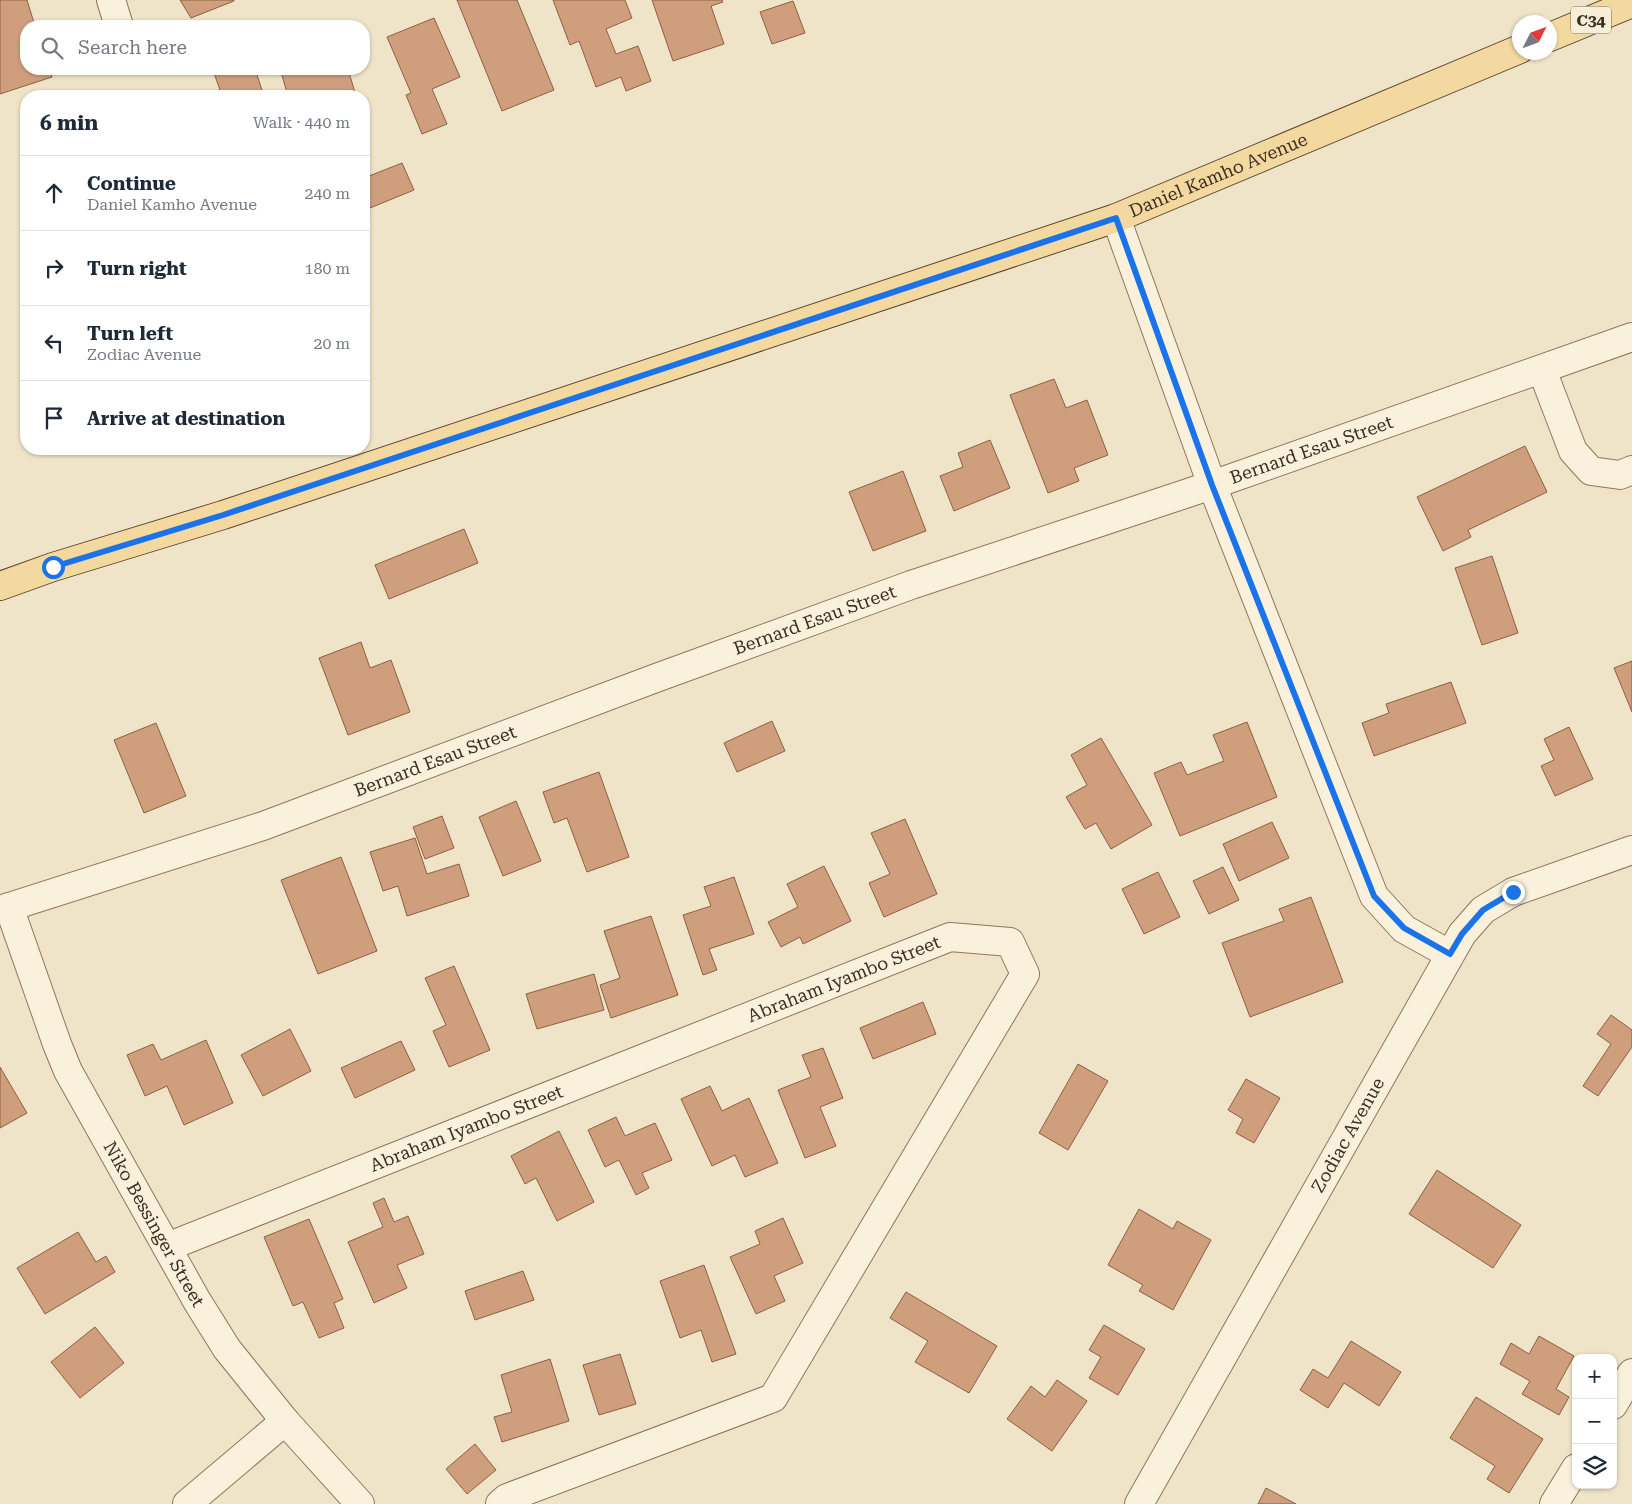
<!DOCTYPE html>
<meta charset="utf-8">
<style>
:root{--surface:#fff;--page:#f6f6f7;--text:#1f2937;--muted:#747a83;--line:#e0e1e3}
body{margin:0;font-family:"Roboto Serif",serif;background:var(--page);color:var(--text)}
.controls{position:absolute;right:15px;bottom:15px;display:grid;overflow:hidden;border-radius:10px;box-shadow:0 1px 4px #0004}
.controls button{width:45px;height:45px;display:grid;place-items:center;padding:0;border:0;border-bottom:1px solid var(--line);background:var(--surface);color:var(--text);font:25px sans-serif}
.compass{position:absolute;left:1512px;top:15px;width:45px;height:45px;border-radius:50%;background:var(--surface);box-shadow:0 1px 4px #0004;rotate:48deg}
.stop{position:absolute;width:15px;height:15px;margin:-11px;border:4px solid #1a73e8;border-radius:50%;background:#fff}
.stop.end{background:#1a73e8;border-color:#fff;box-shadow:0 1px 5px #0008}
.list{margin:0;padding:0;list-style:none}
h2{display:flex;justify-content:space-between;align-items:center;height:65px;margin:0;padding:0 20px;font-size:21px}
h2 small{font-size:16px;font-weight:400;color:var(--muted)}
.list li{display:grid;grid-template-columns:32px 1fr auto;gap:15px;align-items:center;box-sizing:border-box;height:75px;padding:0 20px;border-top:1px solid var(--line)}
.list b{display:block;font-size:19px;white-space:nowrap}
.list p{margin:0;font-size:16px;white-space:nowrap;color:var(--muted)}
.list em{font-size:16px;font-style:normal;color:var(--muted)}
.icon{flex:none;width:28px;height:28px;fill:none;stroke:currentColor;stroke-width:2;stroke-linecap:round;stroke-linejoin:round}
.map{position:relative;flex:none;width:1632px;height:1504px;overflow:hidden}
.search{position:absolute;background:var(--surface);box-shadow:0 1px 4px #0004;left:20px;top:20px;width:350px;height:55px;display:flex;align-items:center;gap:12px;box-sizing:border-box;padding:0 18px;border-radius:20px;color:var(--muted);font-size:19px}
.panel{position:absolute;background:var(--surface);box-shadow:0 1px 4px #0004;left:20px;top:90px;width:350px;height:365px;border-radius:20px}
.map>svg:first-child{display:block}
.building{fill:#cf9f7d;stroke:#8d5f41}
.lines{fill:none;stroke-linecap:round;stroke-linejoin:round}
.street-casing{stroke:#8d765c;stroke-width:30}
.primary-casing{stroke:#5b4430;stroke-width:30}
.street{stroke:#faf1dc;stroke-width:28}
.primary{stroke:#f3d9a0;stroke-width:28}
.route{stroke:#1a73e8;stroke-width:6}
.labels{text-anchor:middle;stroke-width:4.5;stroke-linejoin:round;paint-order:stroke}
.shield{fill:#f7eed8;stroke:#756857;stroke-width:1}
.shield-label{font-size:16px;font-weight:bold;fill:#3d2e20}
.street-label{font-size:18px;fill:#3d2e20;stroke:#f7eed8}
</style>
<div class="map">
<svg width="1632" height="1504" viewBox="0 0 1632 1504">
<rect width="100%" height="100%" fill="#f0e4c8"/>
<!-- building -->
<path class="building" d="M0 0H27L35 26H26V69H49L52 77 0 94Z
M180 0H234V1L191 18Z
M457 0H517L554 90 502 111Z
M553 0H625L632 18 606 29 616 54 638 46 651 81 626 91 621 77 596 87 579 41 570 45Z
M652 0H722L723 2 711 6 724 44 673 61Z
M793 1 805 33 772 44 760 12Z
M434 18 460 77 432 89 447 124 422 134 406 95 411 93 387 37Z
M218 69H255L264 96H222L213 70Z
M294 69H348L356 96H288L281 72Z
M402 163 414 190 370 208 364 191V178Z
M1054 379 1066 408 1087 400 1108 455 1074 468 1079 481 1048 493 1010 395Z
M990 440 1010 488 954 511 940 476 963 467 958 453Z
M1525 446 1547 492 1468 530 1471 537 1443 551 1417 497Z
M903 471 926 531 873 551 849 492Z
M464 529 478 563 389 599 375 565Z
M1492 556 1518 633 1482 645 1455 568Z
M361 642 370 668 391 660 410 712 348 735 319 658Z
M1632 661V712L1614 668Z
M1451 682 1466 723 1374 756 1362 723 1389 713 1386 704Z
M772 721 785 751 737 772 724 743Z
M1247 722 1277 797 1180 836 1154 773 1181 762 1187 775 1224 761 1213 735Z
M156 723 186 796 144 813 114 740Z
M1569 727 1593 779 1555 796 1541 766 1554 760 1544 739Z
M1101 738 1152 825 1111 849 1096 823 1085 829 1066 797 1087 785 1071 755Z
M599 772 629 857 587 872 567 818 554 823 543 792Z
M516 801 541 861 503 876 479 817Z
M442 816 454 848 425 859 413 827Z
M905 819 937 894 884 917 869 883 890 874 871 833Z
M1272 822 1289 858 1239 881 1223 844Z
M415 838 427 874 459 864 469 896 407 916 398 886 383 891 370 852Z
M341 857 377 951 318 974 281 880Z
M824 866 851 921 803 944 800 937 781 947 768 922 798 907 787 884Z
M1223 867 1239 900 1209 914 1193 881Z
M1158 872 1180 917 1144 934 1122 889Z
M734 877 754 934 709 949 717 970 703 975 683 915 711 906 704 887Z
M1311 897 1343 982 1250 1017 1222 943 1284 921 1279 909Z
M651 916 678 995 611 1018 600 985 620 978 604 931Z
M454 966 490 1050 449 1067 433 1031 446 1025 425 978Z
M594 974 604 1010 537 1029 526 994Z
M923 1002 936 1034 873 1059 860 1028Z
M1611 1015 1632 1030V1047L1598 1096 1583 1086 1611 1044 1597 1034Z
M290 1029 311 1071 263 1096 241 1055Z
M206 1040 233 1103 184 1125 167 1086 145 1096 127 1055 153 1044 161 1060Z
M401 1041 415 1070 355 1098 341 1068Z
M823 1048 843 1098 820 1107 836 1146 805 1158 778 1090 811 1077 802 1055Z
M1078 1064 1108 1081 1068 1150 1039 1133Z
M0 1067 27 1113 0 1128Z
M1246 1079 1280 1098 1254 1143 1236 1133 1243 1119 1228 1110Z
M710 1086 722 1111 749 1098 778 1163 745 1177 735 1155 712 1166 681 1099Z
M616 1117 625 1136 655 1123 672 1160 642 1173 649 1188 636 1195 619 1160 605 1167 588 1130Z
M559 1131 594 1202 557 1221 536 1178 525 1184 511 1156Z
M1437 1170 1521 1225 1493 1268 1409 1214Z
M384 1198 394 1222 408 1216 424 1254 397 1265 407 1288 374 1303 348 1242 383 1227 373 1203Z
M1139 1209 1173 1229 1177 1221 1211 1240 1173 1310 1139 1291 1143 1285 1108 1265Z
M783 1218 803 1263 774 1276 785 1301 756 1314 730 1257 760 1244 755 1231Z
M309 1219 343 1299 334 1303 344 1328 319 1338 303 1302 293 1306 264 1237Z
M78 1232 96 1262 106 1256 115 1272 45 1314 17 1268Z
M704 1265 736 1354 712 1362 701 1330 680 1338 660 1281Z
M523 1271 534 1300 475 1320 465 1291Z
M906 1292 997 1346 969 1393 915 1362 928 1341 890 1318Z
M1104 1325 1145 1349 1118 1395 1089 1378 1101 1357 1089 1350Z
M95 1327 124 1363 80 1398 51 1362Z
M1539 1336 1574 1356 1556 1389 1569 1397 1559 1415 1522 1394 1530 1381 1500 1364 1511 1343 1529 1354Z
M1351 1341 1401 1372 1379 1406 1344 1383 1328 1408 1300 1390 1313 1369 1328 1378Z
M620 1354 636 1404 599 1415 583 1365Z
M550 1359 569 1421 502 1442 494 1417 512 1412 501 1375Z
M1057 1380 1087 1401 1052 1451 1007 1419 1031 1386 1045 1397Z
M1476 1397 1543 1439 1509 1493 1487 1479 1495 1466 1450 1438Z
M475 1444 496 1470 467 1494 446 1469Z
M1266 1488 1296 1504H1258Z"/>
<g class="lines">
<defs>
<g id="street">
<path d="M111 0 119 26"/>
<path d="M1116 218 1212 485 1374 896 1404 929 1449 954"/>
<path d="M1542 370 1573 451 1591 471 1620 475 1632 470"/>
<path id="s1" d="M9 907 57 1044 68 1071 197 1301 227 1349 285 1421 360 1504"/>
<path id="s2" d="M0 910 263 826 656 678 911 585 1212 485 1632 337"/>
<path id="s3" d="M167 1247 950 937 1010 942 1025 974 773 1398 507 1498 500 1504"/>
<path d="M1613 1405 1632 1373"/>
<path d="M187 1504 285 1421"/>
<path id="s4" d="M1139 1504 1462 934 1483 910 1513 892 1632 850"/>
<path d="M1554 1504 1576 1468"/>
</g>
<g id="primary">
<path d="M1550 37 1632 3"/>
<path id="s5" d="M0 586 53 567 223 515 1116 218 1520 49"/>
</g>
</defs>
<!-- street casing -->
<use href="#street" class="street-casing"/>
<!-- primary casing -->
<use href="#primary" class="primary-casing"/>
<!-- street -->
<use href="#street" class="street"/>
<!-- primary -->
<use href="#primary" class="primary"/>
</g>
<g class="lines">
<!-- route -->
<path class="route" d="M53 567 223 515 1116 218 1212 485 1374 896 1404 928 1450 954 1462 934 1483 910 1513 892"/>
</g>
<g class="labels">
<!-- shield labels -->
<rect class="shield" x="1571" y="6.5" width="40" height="27" rx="4"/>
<g class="shield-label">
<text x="1591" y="26">C34</text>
</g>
<!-- street labels -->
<g class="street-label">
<text dy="6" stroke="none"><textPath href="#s5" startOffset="1286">Daniel Kamho Avenue</textPath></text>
<text dy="6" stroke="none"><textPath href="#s2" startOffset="1390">Bernard Esau Street</textPath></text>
<text dy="6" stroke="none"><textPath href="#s2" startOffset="865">Bernard Esau Street</textPath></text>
<text dy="6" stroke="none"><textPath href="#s2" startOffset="460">Bernard Esau Street</textPath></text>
<text dy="6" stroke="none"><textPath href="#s3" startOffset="728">Abraham Iyambo Street</textPath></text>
<text dy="6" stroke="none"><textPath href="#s3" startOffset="322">Abraham Iyambo Street</textPath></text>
<text dy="6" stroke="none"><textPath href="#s4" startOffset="424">Zodiac Avenue</textPath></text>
<text dy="6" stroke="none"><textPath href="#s1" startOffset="350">Niko Bessinger Street</textPath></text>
</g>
</g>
</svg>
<div class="controls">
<button>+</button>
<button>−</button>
<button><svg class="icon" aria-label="layers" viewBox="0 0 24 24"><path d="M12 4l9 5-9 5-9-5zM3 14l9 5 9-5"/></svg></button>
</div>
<svg class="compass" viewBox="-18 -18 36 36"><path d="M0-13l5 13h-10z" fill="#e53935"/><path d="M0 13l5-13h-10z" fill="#747a83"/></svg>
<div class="stop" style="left:53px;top:567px"></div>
<div class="stop end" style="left:1513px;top:892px"></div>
<div class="search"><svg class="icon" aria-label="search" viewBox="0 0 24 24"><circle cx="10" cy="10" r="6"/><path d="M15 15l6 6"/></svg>Search here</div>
<section class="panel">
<h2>6 min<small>Walk · 440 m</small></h2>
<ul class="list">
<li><svg class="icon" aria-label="ahead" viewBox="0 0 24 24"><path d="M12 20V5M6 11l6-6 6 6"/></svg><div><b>Continue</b><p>Daniel Kamho Avenue</p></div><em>240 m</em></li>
<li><svg class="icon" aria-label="right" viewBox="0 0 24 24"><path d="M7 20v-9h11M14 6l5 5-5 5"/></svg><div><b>Turn right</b></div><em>180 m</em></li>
<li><svg class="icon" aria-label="left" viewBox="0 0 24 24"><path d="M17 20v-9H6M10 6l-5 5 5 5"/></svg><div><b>Turn left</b><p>Zodiac Avenue</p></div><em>20 m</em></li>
<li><svg class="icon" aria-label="arrive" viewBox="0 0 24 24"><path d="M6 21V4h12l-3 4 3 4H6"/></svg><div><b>Arrive at destination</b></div></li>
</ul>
</section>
</div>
